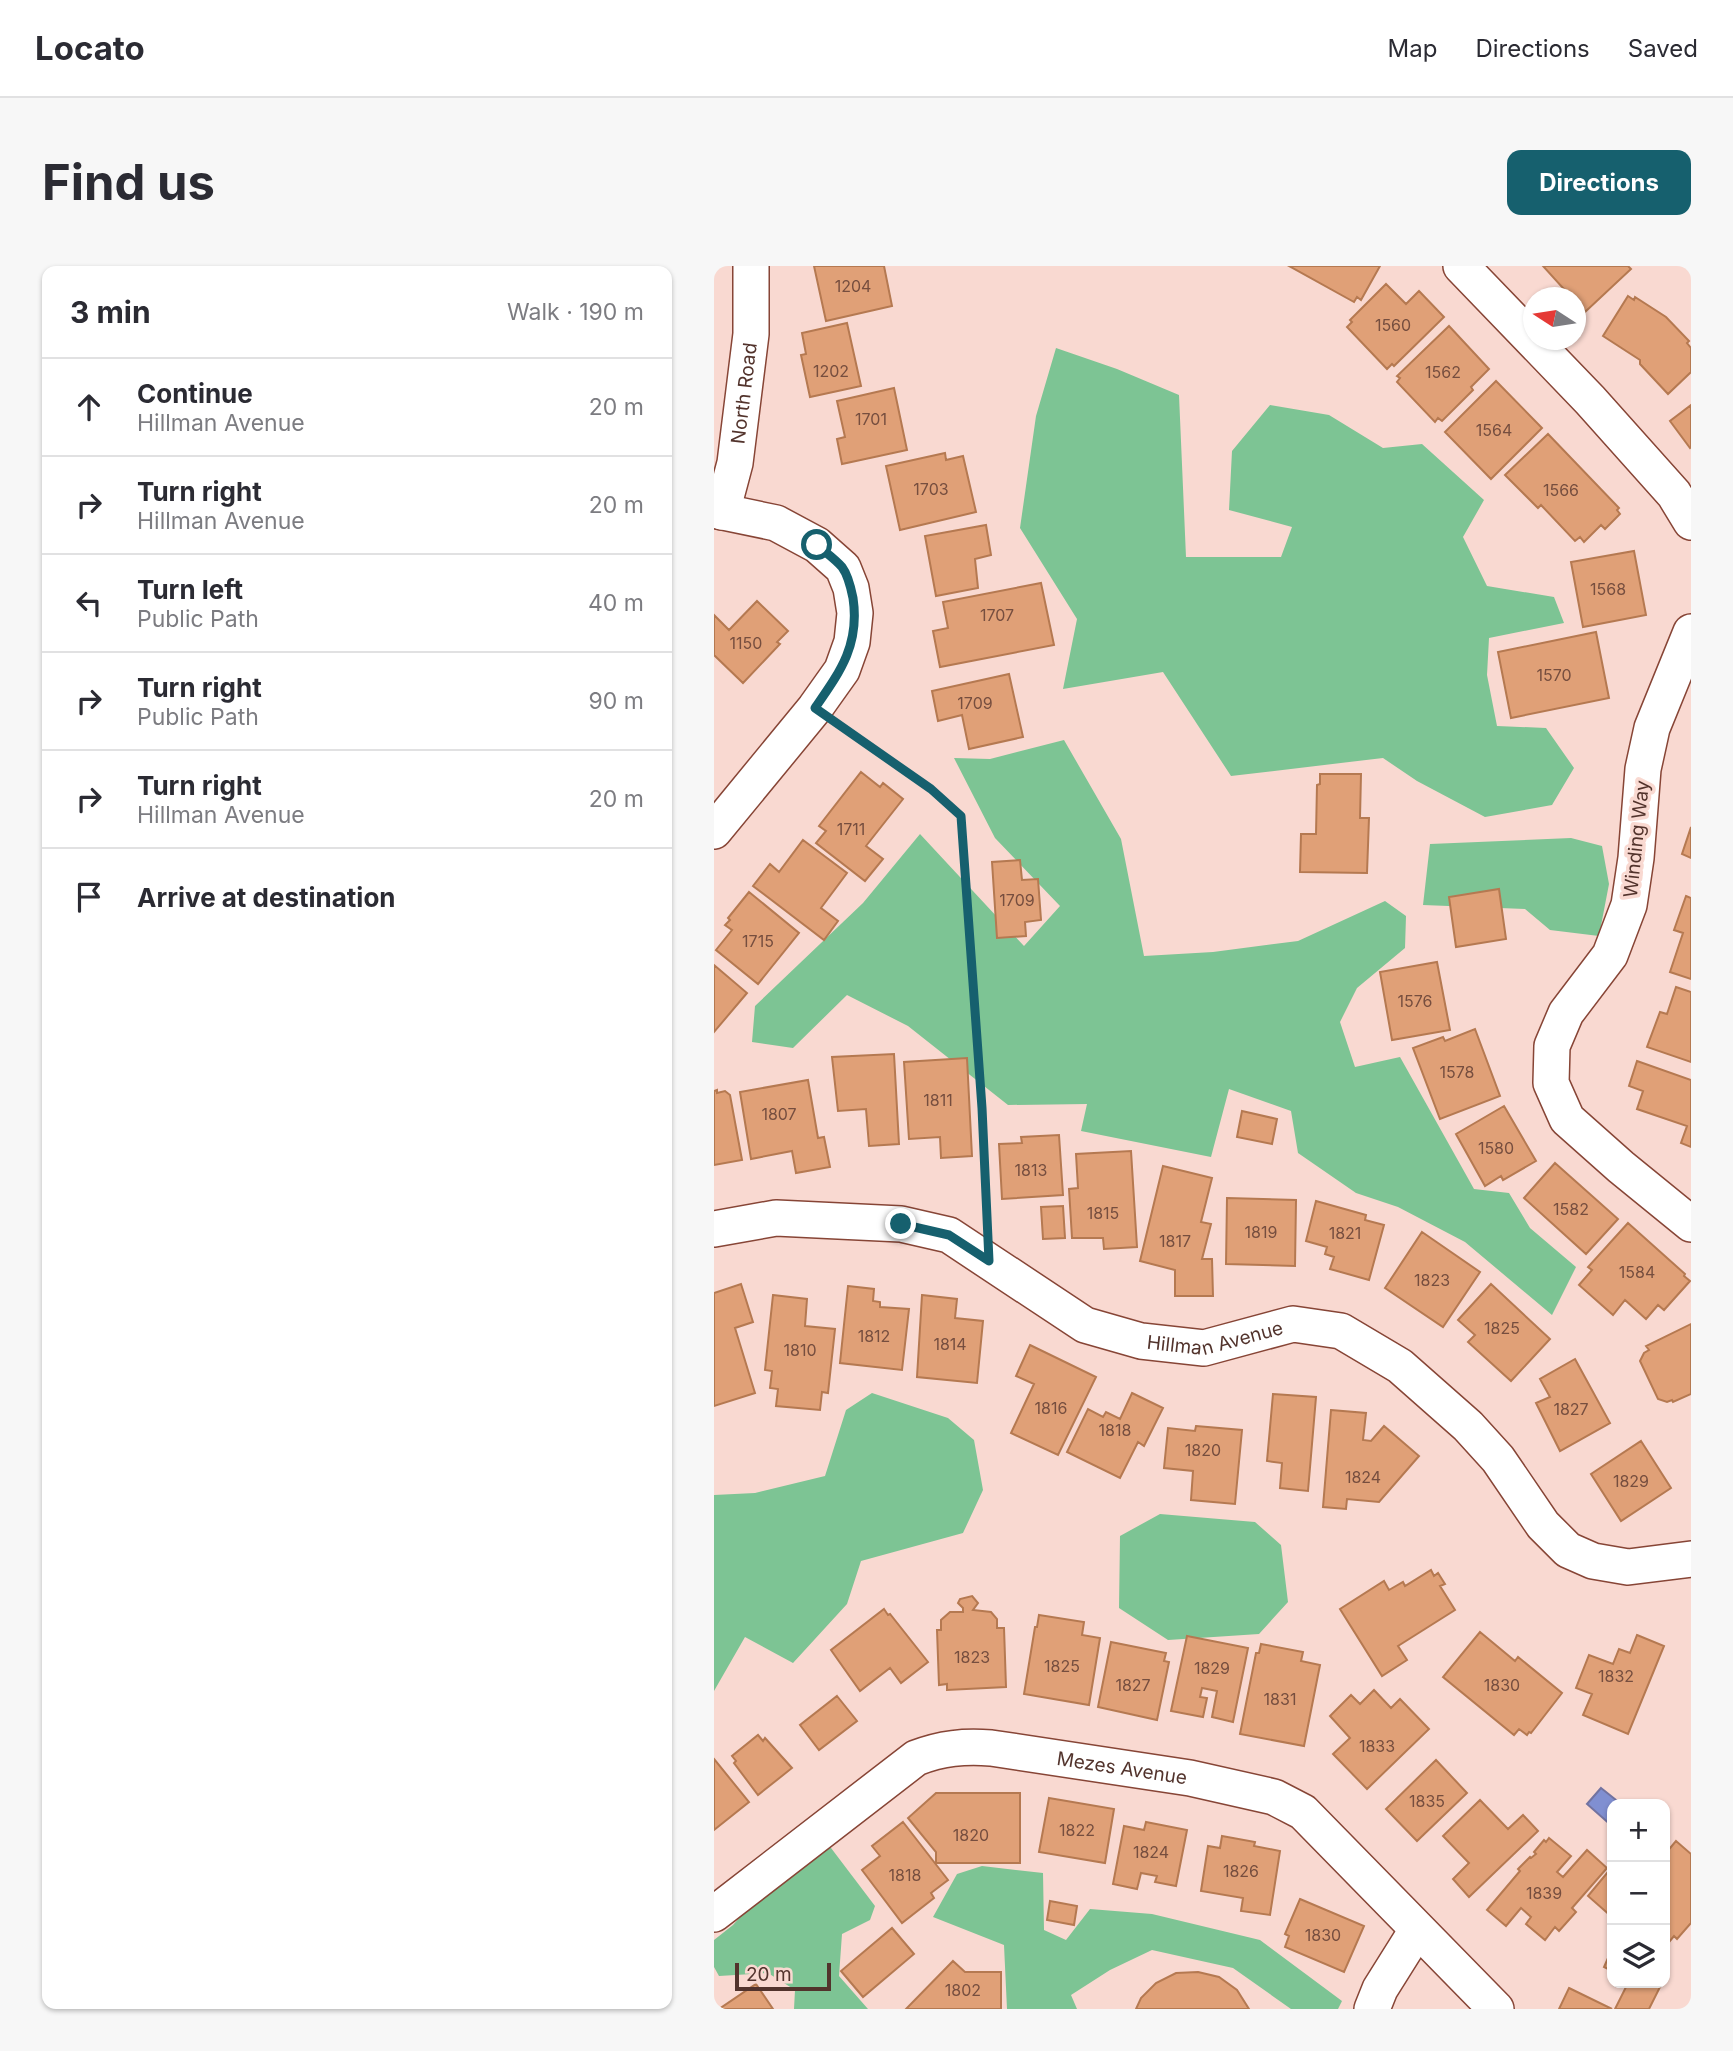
<!DOCTYPE html>
<meta charset="utf-8">
<style>
:root{--surface:#fff;--page:#f7f7f7;--text:#2b2b33;--muted:#7c7c81;--line:#e1e1e2;--accent:#16606e}
body{margin:0;font-family:Inter,sans-serif;background:var(--page);color:var(--text)}
.controls{position:absolute;right:21px;bottom:21px;display:grid;overflow:hidden;border-radius:14px;box-shadow:0 2px 5px #0004}
.controls button{width:63px;height:63px;display:grid;place-items:center;padding:0;border:0;border-bottom:2px solid var(--line);background:var(--surface);color:var(--text);font:35px sans-serif}
.compass{position:absolute;left:809px;top:21px;width:63px;height:63px;border-radius:50%;background:var(--surface);box-shadow:0 2px 5px #0004;rotate:282deg}
.scale{position:absolute;left:21px;bottom:18px;width:96px;box-sizing:border-box;padding-left:7px;border:4px solid #52332c;border-top:0;font-size:19px;line-height:24px;white-space:nowrap;color:#52332c;-webkit-text-stroke:5px #f9d9d1;paint-order:stroke}
.stop{position:absolute;width:21px;height:21px;margin:-16px;border:5px solid #16606e;border-radius:50%;background:#fff}
.stop.end{background:#16606e;border-color:#fff;box-shadow:0 2px 7px #0008}
.list{margin:0;padding:0;list-style:none}
h2{display:flex;justify-content:space-between;align-items:center;height:91px;margin:0;padding:0 28px;font-size:30px}
h2 small{font-size:23px;font-weight:400;color:var(--muted)}
.list li{display:grid;grid-template-columns:46px 1fr auto;gap:21px;align-items:center;box-sizing:border-box;height:98px;padding:0 28px;border-top:2px solid var(--line)}
.list b{display:block;font-size:26px;white-space:nowrap}
.list p{margin:0;font-size:23px;white-space:nowrap;color:var(--muted)}
.list em{font-size:23px;font-style:normal;color:var(--muted)}
.icon{flex:none;width:38px;height:38px;fill:none;stroke:currentColor;stroke-width:2;stroke-linecap:round;stroke-linejoin:round}
.map{position:relative;flex:none;width:977px;height:1743px;overflow:hidden;border-radius:14px}
header{display:flex;align-items:center;gap:42px;box-sizing:border-box;height:98px;padding:0 35px;background:var(--surface);border-bottom:2px solid var(--line)}
header strong{font-size:33px}
nav{display:flex;gap:38px;margin-inline-start:auto;font-size:24px}
.intro{display:flex;align-items:center;justify-content:space-between;box-sizing:border-box;height:168px;padding:0 42px}
h1{margin:0;font-size:49px}
.button{padding:18px 32px;border-radius:14px;background:var(--accent);color:#fff;font-size:24px;font-weight:700}
main{display:flex;gap:42px;padding:0 42px}
aside{flex:1;background:var(--surface);border-radius:14px;box-shadow:0 2px 5px #0004}
.map>svg:first-child{display:block}
.forest{fill:#7dc494}
.water{fill:#808fd1;stroke:#7273a0;stroke-width:2}
.building{fill:#e0a077;stroke:#b57951;stroke-width:2}
.lines{fill:none;stroke-linecap:round;stroke-linejoin:round}
.minor-casing{stroke:#874536;stroke-width:38}
.path{stroke:#9f7f78;stroke-width:4.5;stroke-dasharray:7 3.5;stroke-linecap:butt}
.minor{stroke:#fff;stroke-width:35}
.route{stroke:#16606e;stroke-width:9}
.labels{text-anchor:middle;stroke-width:7;stroke-linejoin:round;paint-order:stroke}
.number-label{font-size:16px;fill:#764e3f}
.street-label{font-size:19px;fill:#52332c;stroke:#f9d9d1}
</style>
<header>
<strong>Locato</strong>
<nav><a>Map</a><a>Directions</a><a>Saved</a></nav>
</header>
<div class="intro"><h1>Find us</h1><a class="button">Directions</a></div>
<main>
<aside>
<h2>3 min<small>Walk · 190 m</small></h2>
<ul class="list">
<li><svg class="icon" aria-label="ahead" viewBox="0 0 24 24"><path d="M12 20V5M6 11l6-6 6 6"/></svg><div><b>Continue</b><p>Hillman Avenue</p></div><em>20 m</em></li>
<li><svg class="icon" aria-label="right" viewBox="0 0 24 24"><path d="M7 20v-9h11M14 6l5 5-5 5"/></svg><div><b>Turn right</b><p>Hillman Avenue</p></div><em>20 m</em></li>
<li><svg class="icon" aria-label="left" viewBox="0 0 24 24"><path d="M17 20v-9H6M10 6l-5 5 5 5"/></svg><div><b>Turn left</b><p>Public Path</p></div><em>40 m</em></li>
<li><svg class="icon" aria-label="right" viewBox="0 0 24 24"><path d="M7 20v-9h11M14 6l5 5-5 5"/></svg><div><b>Turn right</b><p>Public Path</p></div><em>90 m</em></li>
<li><svg class="icon" aria-label="right" viewBox="0 0 24 24"><path d="M7 20v-9h11M14 6l5 5-5 5"/></svg><div><b>Turn right</b><p>Hillman Avenue</p></div><em>20 m</em></li>
<li><svg class="icon" aria-label="arrive" viewBox="0 0 24 24"><path d="M6 21V4h12l-3 4 3 4H6"/></svg><div><b>Arrive at destination</b></div></li>
</ul>
</aside>
<div class="map">
<svg width="977" height="1743" viewBox="0 0 977 1743">
<rect width="100%" height="100%" fill="#f9d9d1"/>
<!-- forest -->
<path class="forest" d="M342 82 403 103 465 129 472 291H567L578 261 515 244 518 185 556 139 615 149 669 182 708 178 770 234 749 271 773 320 840 331 850 357 775 372 773 409 783 460 832 462 860 502 838 539 771 551 703 515 669 492 517 510 449 406 349 423 363 353 306 262 322 150Z
M350 474 407 573 430 690 499 686 584 675 671 635 692 650 691 682 643 722 626 756 641 801 686 791 760 923 795 927 816 962 862 1001 838 1049 751 976 684 941 642 927 584 887 577 845 515 823 497 891 367 865 373 838 294 839 194 760 133 729 79 782 38 776 41 740 149 637 206 568 310 680 346 640 281 572 240 492 276 493Z
M857 572 888 580 895 618 885 670 836 664 811 643 709 639 716 578Z
M158 1127 234 1152 260 1174 269 1224 249 1267 147 1295 133 1338 79 1397 31 1371 0 1425V1229L41 1227 111 1210 132 1144Z
M446 1248 541 1256 567 1279 574 1336 545 1368 454 1374 405 1342 406 1270Z
M114 1578 161 1640 156 1654 128 1668 125 1710 154 1743H80L81 1724 54 1707 5 1710 0 1701V1674L19 1659 70 1602Z
M268 1600 329 1607 330 1664 352 1674 376 1643 438 1648 546 1674 628 1735 624 1743H577L519 1702 438 1684 396 1704 357 1729 363 1743H293L290 1679 219 1651 243 1608Z"/>
<!-- water -->
<path class="water" d="M887 1522 907 1538H898V1560L873 1538Z"/>
<!-- building -->
<path class="building" d="M100 0H170L178 40 112 55Z
M575 0H666L647 34 643 31 640 36Z
M829 0H914L917 3 871 46 862 35V32H858Z
M672 18 692 38 705 25 730 51 680 100 678 98 673 103 633 61 638 56 636 54Z
M914 30 920 34 921 31 952 51 975 75 973 77 977 82V106L954 128 926 98V94L889 70Z
M133 57 147 120 96 131 87 89 92 88 88 67Z
M735 60 775 103 757 121 759 124 728 155 724 152 721 156 683 116 686 112 683 110Z
M782 115 828 162 777 213 731 166Z
M180 122 193 184 128 198 123 173 131 171 123 135Z
M977 139V181L976 182 956 155Z
M834 168 905 242 903 244 906 248 891 263 887 259 870 276 866 271 861 275 827 239 824 242 791 209Z
M231 187 232 194 249 190 262 246 186 264 172 200Z
M272 259 277 289 261 293 264 322 222 330 211 270Z
M920 285 932 349 869 361 857 296Z
M327 317 340 379 226 401 219 365 234 362 229 336Z
M43 335 74 365 63 376 66 378 29 417 0 389V349L15 364Z
M882 366 895 432 797 452 784 386Z
M295 408 309 471 255 483 248 449 224 455 218 425Z
M147 506 166 521 169 517 189 533 152 580 169 593 151 615 102 577 112 565 105 560Z
M606 508H647L646 552H655L653 607 586 606 587 568H602L603 519 606 518Z
M977 561V592L968 588Z
M89 574 133 607 107 642 124 655 110 674 39 620 56 598 65 606Z
M306 594 308 614 324 613 327 654 311 656 312 670 283 672 278 596Z
M785 623 792 673 742 681 735 631Z
M35 626 85 667 44 718 2 684 18 664 11 659 16 654 14 652Z
M972 630 977 632V713L956 706 969 667 960 664Z
M723 696 736 764 678 774 666 706Z
M0 699 33 727 0 766Z
M962 721 977 726V796L933 781 946 746 953 748Z
M761 763 786 830 726 853 699 782 729 771 731 775Z
M180 788 185 878 155 880 152 843 124 845 118 791Z
M253 792 258 890 227 892 226 871 195 873 190 796Z
M923 795 977 814V881L967 877 973 860 923 843 929 825 915 820Z
M94 814 104 872 110 871 116 901 82 907 78 885 37 893 26 826Z
M3 824V827L11 825 16 829 28 894 0 899V825Z
M790 840 822 895 789 914 787 910 771 920 742 868Z
M528 845 563 853 558 878 523 871Z
M345 869 349 929 288 933 285 878 308 877 307 871Z
M417 885 423 981 390 983 389 972H358L355 923 364 922 362 888Z
M841 897 904 953 872 988 810 932Z
M449 900 498 912 487 956 497 958 488 993H498L499 1030H461V1004L426 995Z
M513 932 582 934 581 1000 512 998Z
M602 935 652 949 651 954 670 959 655 1014 616 1003 620 991 611 988 613 981 592 975Z
M349 940 351 972 329 973 327 941Z
M914 957 971 1008 970 1010 976 1015 950 1044 944 1039 932 1053 911 1034 899 1049 865 1019 878 1004 874 1001Z
M708 966 766 1006 729 1061 671 1022Z
M27 1018 39 1056 21 1062 41 1127 0 1140V1027Z
M777 1018 836 1073 797 1115 754 1076 761 1069 744 1054Z
M134 1020 160 1023 159 1035 166 1036V1041L195 1043 188 1104 126 1097Z
M59 1029 93 1033 91 1060 121 1063 114 1127 108 1126 106 1144 62 1140 64 1123 56 1122 58 1105 51 1104Z
M208 1029 243 1033 241 1052 269 1055 263 1117 203 1111Z
M977 1058V1128L959 1136 958 1134 953 1136 944 1133 926 1095 930 1087 935 1084 932 1080Z
M316 1079 382 1111 344 1189 297 1167 320 1118 302 1110Z
M861 1093 896 1157 846 1185 822 1137 836 1131 826 1113Z
M418 1127 449 1142 430 1180 424 1176 406 1212 353 1186 374 1143 389 1151 392 1146 406 1153Z
M559 1128 602 1131 594 1225 566 1222 568 1197 553 1195Z
M617 1144 652 1147 649 1174 657 1175 670 1160 705 1190 665 1236 633 1233 632 1243 609 1241Z
M482 1160 528 1164 521 1238 477 1234 479 1205 450 1202 454 1162 481 1165Z
M927 1175 957 1222 907 1255 877 1208Z
M717 1304 720 1310 724 1307 731 1318 726 1320 741 1344 684 1380 693 1394 668 1410 626 1343 670 1315 675 1324 689 1316 691 1320Z
M258 1330 264 1337 259 1344 277 1346 283 1353V1362H290L292 1421 233 1424V1418L225 1419 223 1364H227V1354L236 1346H249V1342L244 1337 246 1333Z
M170 1343 174 1349 176 1348 214 1396 187 1417 176 1402 146 1425 117 1384Z
M325 1349 370 1356 368 1369 386 1372 375 1439 310 1428 321 1361H323Z
M766 1366 801 1395 804 1391 848 1427 817 1467 815 1466 813 1469 805 1463 800 1469 729 1411Z
M923 1369 950 1380 914 1468 869 1449 878 1428 862 1422 875 1389 899 1398 905 1383 916 1387Z
M473 1370 534 1382 519 1456 498 1451 503 1425 488 1422 486 1431 493 1432 489 1451 457 1445Z
M397 1376 452 1387 450 1395 455 1396 443 1454 384 1441Z
M547 1378 589 1386 587 1395 606 1399 590 1480 526 1468 542 1387H545Z
M660 1424 677 1442 686 1433 715 1463 653 1523 619 1488 636 1472 616 1450 637 1429 646 1438Z
M123 1430 143 1455 105 1484 86 1459Z
M44 1469 49 1475 51 1472 78 1502 44 1529 20 1497 22 1495 18 1490Z
M0 1493 35 1536 0 1564Z
M722 1494 753 1527 703 1575 672 1543Z
M222 1527H306V1597H222V1586L194 1552Z
M335 1532 400 1543 391 1597 325 1586Z
M766 1534 794 1563 809 1549 824 1565 755 1631 739 1613 755 1597 729 1570Z
M189 1556 234 1614 217 1627 220 1632 188 1657 148 1604 166 1590 158 1580Z
M432 1556 473 1564 462 1620 441 1616 443 1610 427 1607 423 1623 399 1618 410 1560 430 1564Z
M508 1570 541 1576 540 1580 566 1585 556 1649 527 1645 529 1632 487 1625 494 1580 506 1582Z
M835 1572 857 1590 843 1606 849 1611 873 1584 893 1602 858 1642 862 1646 845 1665 841 1661 831 1674 812 1658 817 1651 807 1642 792 1660 773 1644 806 1605 804 1603 816 1591 817 1592 822 1588 820 1586 830 1574 832 1576Z
M962 1575 977 1588V1657L963 1673 960 1670 951 1681V1588Z
M898 1601V1651L874 1630Z
M586 1633 650 1660 630 1706 571 1681 575 1670 571 1668Z
M336 1635 363 1640 360 1659 333 1654Z
M178 1662 200 1688 149 1731 127 1705Z
M898 1683V1705L890 1701Z
M239 1695 251 1706H287V1743H192Z
M484 1706 505 1711 523 1724 535 1743H422L427 1732 442 1717 462 1707Z
M914 1717H948L935 1743H901Z
M42 1718 59 1743H5Z
M855 1722 898 1743H845Z"/>
<g class="lines">
<defs>
<g id="minor">
<path d="M747 0 876 134 960 228 977 256"/>
<path d="M0 244 62 257 103 279 129 302 137 322 141 347 138 376 128 404 101 442 0 565"/>
<path id="s1" d="M8 246 21 197 37 68V0"/>
<path d="M977 366 938 462 929 503 922 592 915 639 896 689 852 747 838 780 837 817 853 853 907 901 977 958"/>
<path id="s2" d="M0 963 62 952 187 958 235 969 371 1059 427 1075 490 1082 579 1058 627 1065 686 1100 754 1160 784 1193 829 1259 854 1284 879 1295 914 1301 977 1293"/>
<path id="s3" d="M0 1648 202 1492C228 1482 250 1480 277 1482L476 1512 560 1531 589 1546 782 1743"/>
<path d="M658 1743 666 1723 703 1664"/>
</g>
</defs>
<!-- minor casing -->
<use href="#minor" class="minor-casing"/>
<!-- path -->
<path class="path" d="M128 461 217 523 247 550 268 842 273 955"/>
<!-- minor -->
<use href="#minor" class="minor"/>
</g>
<g class="lines">
<!-- route -->
<path class="route" d="M103 279C111 286 121 293 128 301 134 309 137 322 139 332 146 379 126 406 101 442L217 523 247 550 268 842 275 995 235 969 187 958"/>
</g>
<g class="labels">
<!-- number labels -->
<g class="number-label">
<text x="139" y="26">1204</text>
<text x="679" y="65">1560</text>
<text x="117" y="111">1202</text>
<text x="729" y="112">1562</text>
<text x="157" y="159">1701</text>
<text x="780" y="170">1564</text>
<text x="217" y="229">1703</text>
<text x="847" y="230">1566</text>
<text x="894" y="329">1568</text>
<text x="283" y="355">1707</text>
<text x="32" y="383">1150</text>
<text x="840" y="415">1570</text>
<text x="261" y="443">1709</text>
<text x="137" y="569">1711</text>
<text x="303" y="640">1709</text>
<text x="44" y="681">1715</text>
<text x="701" y="741">1576</text>
<text x="743" y="812">1578</text>
<text x="224" y="840">1811</text>
<text x="65" y="854">1807</text>
<text x="782" y="888">1580</text>
<text x="317" y="910">1813</text>
<text x="857" y="949">1582</text>
<text x="389" y="953">1815</text>
<text x="547" y="972">1819</text>
<text x="631" y="973">1821</text>
<text x="461" y="981">1817</text>
<text x="923" y="1012">1584</text>
<text x="718" y="1020">1823</text>
<text x="788" y="1068">1825</text>
<text x="160" y="1076">1812</text>
<text x="236" y="1084">1814</text>
<text x="86" y="1090">1810</text>
<text x="337" y="1148">1816</text>
<text x="857" y="1149">1827</text>
<text x="401" y="1170">1818</text>
<text x="489" y="1190">1820</text>
<text x="649" y="1217">1824</text>
<text x="917" y="1221">1829</text>
<text x="258" y="1397">1823</text>
<text x="348" y="1406">1825</text>
<text x="498" y="1408">1829</text>
<text x="902" y="1416">1832</text>
<text x="419" y="1425">1827</text>
<text x="788" y="1425">1830</text>
<text x="566" y="1439">1831</text>
<text x="663" y="1486">1833</text>
<text x="713" y="1541">1835</text>
<text x="363" y="1570">1822</text>
<text x="257" y="1575">1820</text>
<text x="437" y="1592">1824</text>
<text x="527" y="1611">1826</text>
<text x="191" y="1615">1818</text>
<text x="830" y="1633">1839</text>
<text x="609" y="1675">1830</text>
<text x="249" y="1730">1802</text>
</g>
<!-- street labels -->
<g class="street-label">
<text dy="7" stroke="none"><textPath href="#s1" startOffset="121">North Road</textPath></text>
<text transform="translate(922 573) rotate(-84)" y="7">Winding Way</text>
<text dy="7" stroke="none"><textPath href="#s2" startOffset="534">Hillman Avenue</textPath></text>
<text dy="7" stroke="none"><textPath href="#s3" startOffset="464">Mezes Avenue</textPath></text>
</g>
</g>
</svg>
<div class="controls">
<button>+</button>
<button>−</button>
<button><svg class="icon" aria-label="layers" viewBox="0 0 24 24"><path d="M12 4l9 5-9 5-9-5zM3 14l9 5 9-5"/></svg></button>
</div>
<svg class="compass" viewBox="-18 -18 36 36"><path d="M0-13l5 13h-10z" fill="#e53935"/><path d="M0 13l5-13h-10z" fill="#7c7c81"/></svg>
<div class="scale">20 m</div>
<div class="stop" style="left:103px;top:279px"></div>
<div class="stop end" style="left:187px;top:958px"></div>
</div>
</main>
